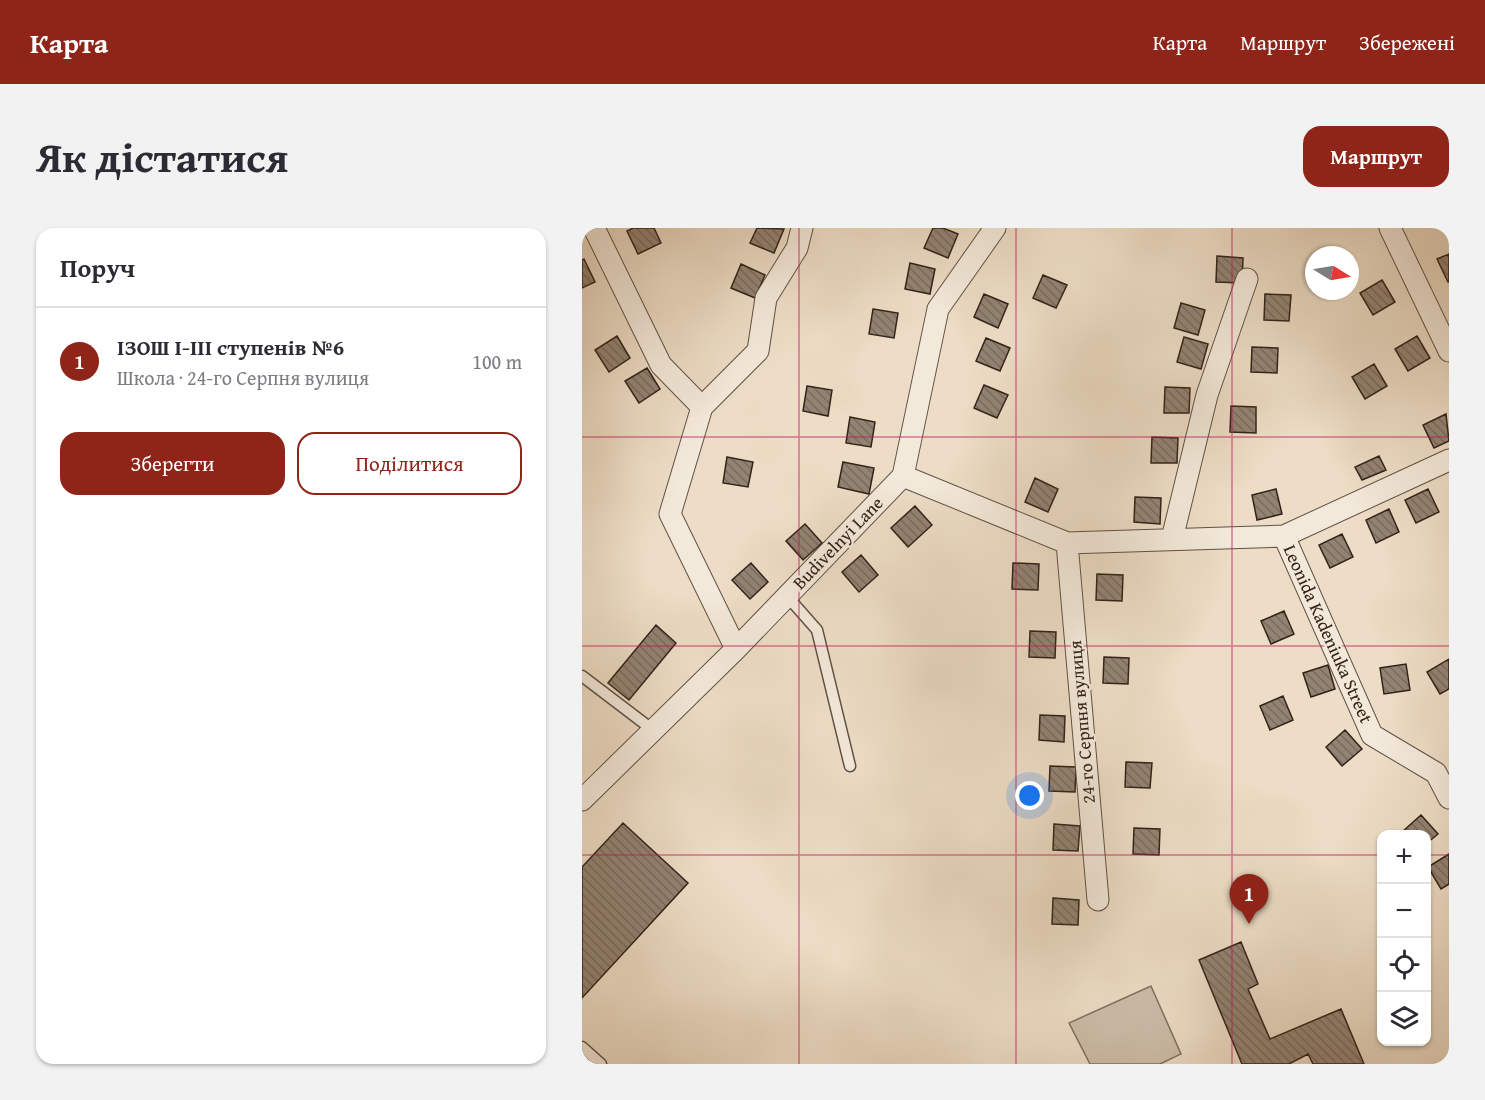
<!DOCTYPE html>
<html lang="uk">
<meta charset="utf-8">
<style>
:root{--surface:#fff;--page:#f2f2f3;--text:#2b2b33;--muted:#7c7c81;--line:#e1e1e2;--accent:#8f2418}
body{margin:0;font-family:"Gentium Book Plus",serif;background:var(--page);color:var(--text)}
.controls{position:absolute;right:18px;bottom:18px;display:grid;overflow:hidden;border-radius:12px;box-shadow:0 2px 4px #0004}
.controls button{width:54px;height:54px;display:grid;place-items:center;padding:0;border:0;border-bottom:2px solid var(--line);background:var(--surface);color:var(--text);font:30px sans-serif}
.compass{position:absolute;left:723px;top:18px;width:54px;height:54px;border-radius:50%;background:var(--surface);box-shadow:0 2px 4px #0004;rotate:101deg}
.you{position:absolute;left:448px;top:568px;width:21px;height:21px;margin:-15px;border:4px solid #fff;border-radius:50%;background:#1a73e8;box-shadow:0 0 0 9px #1a73e833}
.badge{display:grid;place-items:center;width:39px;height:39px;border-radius:50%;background:var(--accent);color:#fff;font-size:20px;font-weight:700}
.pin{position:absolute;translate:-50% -50px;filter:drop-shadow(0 2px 3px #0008)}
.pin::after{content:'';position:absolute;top:32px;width:21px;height:18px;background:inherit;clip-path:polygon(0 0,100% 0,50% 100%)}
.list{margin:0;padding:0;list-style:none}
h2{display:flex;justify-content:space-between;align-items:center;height:78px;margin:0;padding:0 24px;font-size:26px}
h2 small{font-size:20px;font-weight:400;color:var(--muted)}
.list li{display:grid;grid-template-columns:39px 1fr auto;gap:18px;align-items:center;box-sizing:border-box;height:108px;padding:0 24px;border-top:2px solid var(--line)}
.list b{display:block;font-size:22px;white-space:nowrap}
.list p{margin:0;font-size:20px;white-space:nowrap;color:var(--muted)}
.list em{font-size:20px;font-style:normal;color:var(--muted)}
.actions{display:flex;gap:12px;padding:18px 24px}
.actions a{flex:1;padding:14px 0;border:2px solid var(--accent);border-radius:18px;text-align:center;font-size:21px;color:var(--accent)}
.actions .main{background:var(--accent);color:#fff}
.icon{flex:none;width:33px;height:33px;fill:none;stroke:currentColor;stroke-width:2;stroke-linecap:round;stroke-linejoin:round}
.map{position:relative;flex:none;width:867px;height:836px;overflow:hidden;border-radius:18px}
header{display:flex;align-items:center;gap:36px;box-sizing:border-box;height:84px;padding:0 30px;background:var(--accent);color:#fff}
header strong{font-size:28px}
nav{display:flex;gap:33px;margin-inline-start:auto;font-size:21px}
.intro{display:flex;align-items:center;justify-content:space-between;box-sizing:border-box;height:144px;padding:0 36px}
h1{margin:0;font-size:42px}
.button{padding:15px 27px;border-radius:18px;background:var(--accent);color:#fff;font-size:21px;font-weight:700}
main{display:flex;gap:36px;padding:0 36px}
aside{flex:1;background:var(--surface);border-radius:18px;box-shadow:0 2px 4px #0004}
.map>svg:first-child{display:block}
.grass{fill:#cdbda9;stroke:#807062;stroke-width:1.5}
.building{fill:url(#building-back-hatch);stroke:#32221a;stroke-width:1.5}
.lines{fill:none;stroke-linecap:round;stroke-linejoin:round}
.service-casing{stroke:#615145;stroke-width:13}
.minor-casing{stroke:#615145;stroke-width:23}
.service{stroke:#f3e9da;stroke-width:10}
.minor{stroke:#f3e9da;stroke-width:21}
.grid{fill:none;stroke:#c2185b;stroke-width:1.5;stroke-opacity:0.55}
.labels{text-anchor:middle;stroke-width:4.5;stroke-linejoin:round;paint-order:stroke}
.street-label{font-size:18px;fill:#32221a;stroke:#f3e9da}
</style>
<header>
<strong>Карта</strong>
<nav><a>Карта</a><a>Маршрут</a><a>Збережені</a></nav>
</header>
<div class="intro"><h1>Як дістатися</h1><a class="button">Маршрут</a></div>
<main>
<aside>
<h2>Поруч<small></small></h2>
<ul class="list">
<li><span class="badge">1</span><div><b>ІЗОШ І-ІІІ ступенів №6</b><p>Школа · 24-го Серпня вулиця</p></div><em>100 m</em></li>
</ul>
<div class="actions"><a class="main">Зберегти</a><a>Поділитися</a></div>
</aside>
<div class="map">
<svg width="867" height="836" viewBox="0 0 867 836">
<defs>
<pattern id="building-back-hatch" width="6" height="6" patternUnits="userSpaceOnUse" patternTransform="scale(1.5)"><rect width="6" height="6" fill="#938373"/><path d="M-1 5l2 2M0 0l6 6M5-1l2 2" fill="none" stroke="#796b5e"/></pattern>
</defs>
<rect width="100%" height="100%" fill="#edddc6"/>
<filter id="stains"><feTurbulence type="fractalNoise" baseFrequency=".00333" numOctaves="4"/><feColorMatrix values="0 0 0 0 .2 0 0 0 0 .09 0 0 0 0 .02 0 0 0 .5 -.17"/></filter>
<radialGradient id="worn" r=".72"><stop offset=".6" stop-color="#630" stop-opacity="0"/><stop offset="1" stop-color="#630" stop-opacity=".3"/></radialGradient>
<!-- grass -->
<path class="grass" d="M569 758 599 826 578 836H508L487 795Z"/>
<!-- building -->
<path class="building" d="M51 0H72L79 15 56 26 45 3Z
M175 0 202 1 192 25 168 15Z
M351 0H361L376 6 366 30 342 20Z
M867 26V54H866L855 31Z
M635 28 661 30 660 55 634 54Z
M2 31 13 54 0 60V32Z
M328 35 353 41 348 66 323 61Z
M159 36 183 47 173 70 149 60Z
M461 47 485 57 474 80 451 70Z
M800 52 813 74 791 87 778 65Z
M402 66 426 76 416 100 392 89Z
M683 66 709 67 707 93 682 92Z
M599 75 623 82 616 107 592 100Z
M291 81 316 85 312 110 287 106Z
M35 108 48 130 27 144 13 122Z
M835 108 848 130 826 143 813 121Z
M602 109 626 116 619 141 595 134Z
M404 110 428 120 418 143 394 133Z
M670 119 696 120 695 145 669 144Z
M792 136 805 158 783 171 770 149Z
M65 140 78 161 57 175 43 153Z
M402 157 426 167 415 190 392 180Z
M225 158 250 162 246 188 221 183Z
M583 159 608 160 607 185H582Z
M649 178 674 179V205L648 204Z
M864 186 867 213 852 220 841 197Z
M268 189 293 194 289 219 264 215Z
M570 209 596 210 595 235H569Z
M797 228 804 242 780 252 773 239Z
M145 229 171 234 166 259 141 255Z
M261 234 292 240 287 266 256 259Z
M453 250 476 261 466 284 443 274Z
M694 261 700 286 675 292 670 267Z
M846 261 857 284 834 295 823 272Z
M553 269 579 270 578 296 552 294Z
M333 278 350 297 326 319 309 300Z
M807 281 817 304 794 315 784 292Z
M223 296 240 315 221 332 204 313Z
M760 306 771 329 748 340 737 317Z
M279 327 296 347 277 364 260 344Z
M169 335 186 354 168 371 150 352Z
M431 335 457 336 456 362 430 361Z
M515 346 541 347 540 373 514 372Z
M702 383 712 406 689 416 679 393Z
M74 397 94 415 47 472 26 455Z
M448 403 474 404 473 430 447 429Z
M522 429 547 430 546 456 521 455Z
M867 431V461L858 466 845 444Z
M824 436 828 462 802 466 798 440Z
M746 437 753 461 729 469 721 445Z
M701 468 711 492 688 502 678 478Z
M458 487 483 488 482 514 457 512Z
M763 502 780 521 760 538 744 519Z
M544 534 570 535 568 560 543 559Z
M468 538 494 539 493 564 467 563Z
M839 587 856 606 844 616V606H822L820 604Z
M41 595 106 655 0 770V639Z
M472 596 498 598 496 623 471 622Z
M552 600 578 601 577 627 551 626Z
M867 626V656L859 661 846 639Z
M471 670 497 672 496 697 470 696Z
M659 714 676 756 666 761 688 811 759 781 782 836H731L726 826 707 836H660L617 732Z"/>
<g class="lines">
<defs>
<path id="service" d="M205 368 235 402 268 538
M0 448 71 502
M0 819 19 836"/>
<path id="minor" d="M12 0 79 137 120 179
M808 0 867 123
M321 248 485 315 702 308 790 507 854 545 867 570
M702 308 867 232
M590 311 625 167 665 51
M485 315 516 672
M154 421 88 286 120 179 176 123 184 70 215 20 220 0
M0 572 154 421 321 248 356 81 413 0"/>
</defs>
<!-- service casing -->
<use href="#service" class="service-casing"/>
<!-- minor casing -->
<use href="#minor" class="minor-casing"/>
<!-- service -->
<use href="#service" class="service"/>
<!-- minor -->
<use href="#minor" class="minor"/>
</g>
<!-- grid -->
<path class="grid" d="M217 0V836M434 0V836M650 0V836M0 209H867M0 418H867M0 627H800M844 627H867"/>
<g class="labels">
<!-- street labels -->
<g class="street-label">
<text transform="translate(256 315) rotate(-46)" y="6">Budivelnyi Lane</text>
<text transform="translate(746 406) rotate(66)" y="6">Leonida Kadeniuka Street</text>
<text transform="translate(500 494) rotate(-95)" y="6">24-го Серпня вулиця</text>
</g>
</g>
<rect width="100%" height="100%" filter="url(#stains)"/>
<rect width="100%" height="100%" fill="url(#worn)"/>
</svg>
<div class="controls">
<button>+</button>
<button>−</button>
<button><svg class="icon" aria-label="locate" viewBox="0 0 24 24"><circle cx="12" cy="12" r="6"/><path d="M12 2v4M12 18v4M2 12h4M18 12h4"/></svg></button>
<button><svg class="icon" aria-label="layers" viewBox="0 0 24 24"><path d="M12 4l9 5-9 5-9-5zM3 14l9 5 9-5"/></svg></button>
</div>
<svg class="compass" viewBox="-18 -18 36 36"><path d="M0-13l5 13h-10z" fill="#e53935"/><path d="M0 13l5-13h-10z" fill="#7c7c81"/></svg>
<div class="you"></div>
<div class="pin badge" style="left:667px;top:696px">1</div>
</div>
</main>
